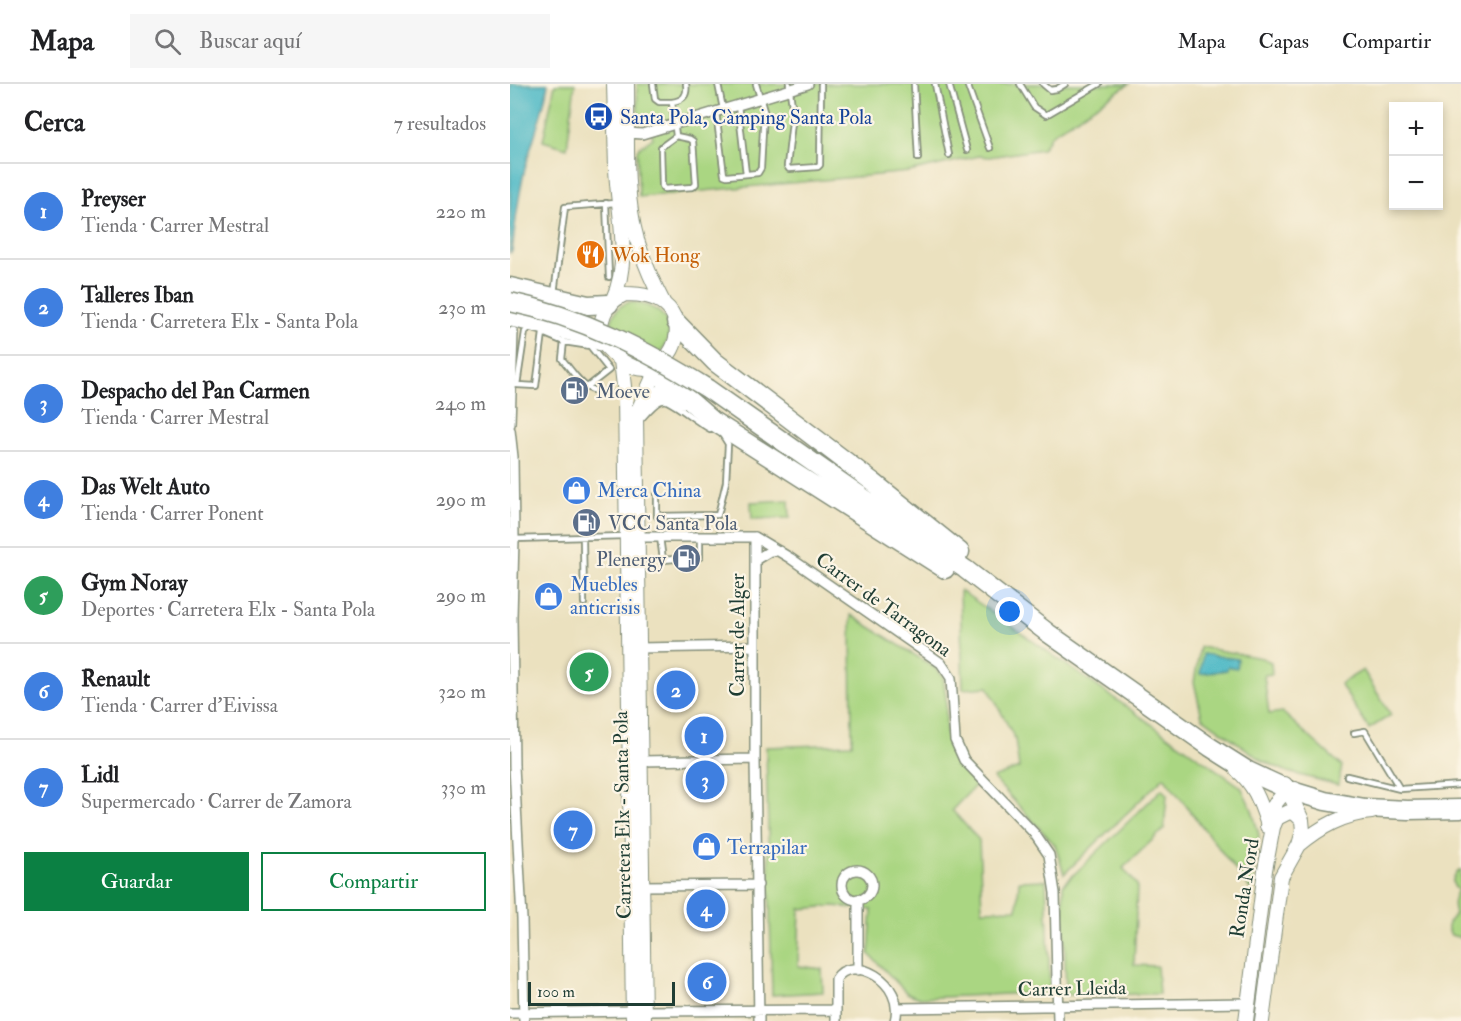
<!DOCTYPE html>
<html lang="es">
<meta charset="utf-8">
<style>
:root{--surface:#fff;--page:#f6f6f6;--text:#202124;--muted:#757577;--line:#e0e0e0;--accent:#0b8043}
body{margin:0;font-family:"IM FELL Double Pica",serif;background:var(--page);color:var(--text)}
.controls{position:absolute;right:18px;top:18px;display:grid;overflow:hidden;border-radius:0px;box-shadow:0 3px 9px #0003}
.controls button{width:54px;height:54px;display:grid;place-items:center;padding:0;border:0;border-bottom:2px solid var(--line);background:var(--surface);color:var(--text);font:30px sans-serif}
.scale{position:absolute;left:18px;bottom:15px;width:147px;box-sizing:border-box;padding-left:6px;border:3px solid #1f3d34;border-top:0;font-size:16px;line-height:21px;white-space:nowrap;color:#1f3d34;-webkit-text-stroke:4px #fcf5e5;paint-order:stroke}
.you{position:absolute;left:500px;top:528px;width:21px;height:21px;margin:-15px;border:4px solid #fff;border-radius:50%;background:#1a73e8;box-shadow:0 0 0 9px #1a73e833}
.badge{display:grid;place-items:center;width:39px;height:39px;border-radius:50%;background:var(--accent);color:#fff;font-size:20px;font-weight:700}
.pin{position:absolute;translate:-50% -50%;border:3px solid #fff;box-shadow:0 2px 6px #0006}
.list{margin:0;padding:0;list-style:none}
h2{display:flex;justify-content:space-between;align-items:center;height:78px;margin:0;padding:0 24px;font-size:26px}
h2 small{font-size:20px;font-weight:400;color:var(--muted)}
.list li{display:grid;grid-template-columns:39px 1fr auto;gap:18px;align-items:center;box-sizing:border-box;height:96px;padding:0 24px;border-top:2px solid var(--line)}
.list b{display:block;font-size:22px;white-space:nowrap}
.list p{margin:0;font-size:20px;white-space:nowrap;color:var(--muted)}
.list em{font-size:20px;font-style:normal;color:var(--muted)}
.actions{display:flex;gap:12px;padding:18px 24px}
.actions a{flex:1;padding:14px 0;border:2px solid var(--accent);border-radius:0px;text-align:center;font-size:21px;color:var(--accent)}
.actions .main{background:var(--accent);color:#fff}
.icon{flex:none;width:33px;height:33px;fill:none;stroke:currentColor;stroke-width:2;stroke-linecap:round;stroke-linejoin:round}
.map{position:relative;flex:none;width:951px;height:937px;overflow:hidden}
header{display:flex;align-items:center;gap:36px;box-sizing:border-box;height:84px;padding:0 30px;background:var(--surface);border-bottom:2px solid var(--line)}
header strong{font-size:28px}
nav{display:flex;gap:33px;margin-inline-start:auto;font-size:21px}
.search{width:420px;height:54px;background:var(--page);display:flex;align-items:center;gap:15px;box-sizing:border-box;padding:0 21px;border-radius:0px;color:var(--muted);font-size:22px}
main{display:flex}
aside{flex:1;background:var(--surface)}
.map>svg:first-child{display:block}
.green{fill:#aad682;stroke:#648a5b;stroke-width:1.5}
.water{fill:#4ab7c5;stroke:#347a7c;stroke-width:1.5}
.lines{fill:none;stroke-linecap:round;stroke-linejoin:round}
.lane-casing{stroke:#858f7a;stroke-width:8}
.street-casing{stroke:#858f7a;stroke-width:12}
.secondary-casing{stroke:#858f7a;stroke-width:16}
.highway-casing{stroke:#858f7a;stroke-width:21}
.lane{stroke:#fff;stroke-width:4.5}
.street{stroke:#fff;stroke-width:9}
.secondary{stroke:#fff;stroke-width:14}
.highway{stroke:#fff;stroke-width:18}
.highway-bridge-casing{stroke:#858f7a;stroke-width:21;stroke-linecap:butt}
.highway-bridge{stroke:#fff;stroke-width:18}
.labels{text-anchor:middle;stroke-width:4.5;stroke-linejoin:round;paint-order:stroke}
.transit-label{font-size:20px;fill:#164399;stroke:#fcf5e5;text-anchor:start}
.food-label{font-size:20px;fill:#c56008;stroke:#fcf5e5;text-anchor:start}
.service-label{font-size:20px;fill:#4e5e75;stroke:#fcf5e5;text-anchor:start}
.shop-label{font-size:20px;fill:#366cbe;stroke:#fcf5e5;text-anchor:start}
.street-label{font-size:20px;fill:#1f3d34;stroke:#fcf5e5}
</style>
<header>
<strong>Mapa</strong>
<div class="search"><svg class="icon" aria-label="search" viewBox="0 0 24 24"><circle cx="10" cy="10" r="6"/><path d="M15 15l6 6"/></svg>Buscar aquí</div>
<nav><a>Mapa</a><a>Capas</a><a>Compartir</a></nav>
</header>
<main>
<aside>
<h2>Cerca<small>7 resultados</small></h2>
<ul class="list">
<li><span class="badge" style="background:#3f7fe0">1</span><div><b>Preyser</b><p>Tienda · Carrer Mestral</p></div><em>220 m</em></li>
<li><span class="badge" style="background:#3f7fe0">2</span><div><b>Talleres Iban</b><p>Tienda · Carretera Elx - Santa Pola</p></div><em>230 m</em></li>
<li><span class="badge" style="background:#3f7fe0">3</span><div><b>Despacho del Pan Carmen</b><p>Tienda · Carrer Mestral</p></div><em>240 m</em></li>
<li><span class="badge" style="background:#3f7fe0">4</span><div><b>Das Welt Auto</b><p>Tienda · Carrer Ponent</p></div><em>290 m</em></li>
<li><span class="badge" style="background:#2e9e5b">5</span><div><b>Gym Noray</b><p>Deportes · Carretera Elx - Santa Pola</p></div><em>290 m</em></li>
<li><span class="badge" style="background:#3f7fe0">6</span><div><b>Renault</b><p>Tienda · Carrer d'Eivissa</p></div><em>320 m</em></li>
<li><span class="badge" style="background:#3f7fe0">7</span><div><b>Lidl</b><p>Supermercado · Carrer de Zamora</p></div><em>330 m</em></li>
</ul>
<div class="actions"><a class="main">Guardar</a><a>Compartir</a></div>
</aside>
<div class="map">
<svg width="951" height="937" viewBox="0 0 951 937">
<rect width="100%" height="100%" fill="#fcf5e5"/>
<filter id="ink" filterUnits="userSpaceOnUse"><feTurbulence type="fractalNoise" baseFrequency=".0167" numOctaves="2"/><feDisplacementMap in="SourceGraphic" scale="12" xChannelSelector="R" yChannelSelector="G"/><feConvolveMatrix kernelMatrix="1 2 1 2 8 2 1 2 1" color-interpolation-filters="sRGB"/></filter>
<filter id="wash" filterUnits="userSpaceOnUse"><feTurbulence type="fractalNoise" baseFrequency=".008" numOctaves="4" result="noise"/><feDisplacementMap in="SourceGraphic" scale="24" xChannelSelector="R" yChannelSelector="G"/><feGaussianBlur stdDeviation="1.35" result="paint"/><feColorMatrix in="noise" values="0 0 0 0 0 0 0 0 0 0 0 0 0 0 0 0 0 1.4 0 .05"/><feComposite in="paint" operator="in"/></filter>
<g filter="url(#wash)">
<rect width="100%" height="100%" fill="#ebe1bf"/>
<!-- green -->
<path class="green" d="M45 0H65L57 64 33 57Z
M127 0H619L542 50 532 65 479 73 469 72 399 88 129 113 127 67 129 64 143 54 140 41 128 35Z
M120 218C151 221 172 241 149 271L100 249C100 234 105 222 120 218Z
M279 416 280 434 242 435 241 418Z
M450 506 731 703 742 726 749 751 742 807 654 693 554 790 545 761 483 694 509 684 505 655 478 603 453 605Z
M341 531 424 583 433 592 436 614V649L442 674 466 701 442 726 469 756 472 826 507 825 509 797 536 796 540 908 410 914 397 909 359 870 362 826 324 822 290 825 288 882 312 885 313 908 262 911 256 663 342 660Z
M690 563 752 574 761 578 762 590 754 591 759 630 772 628 832 682 828 701 778 688 753 677 692 633 684 598Z
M853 586 881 631 859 645 830 600Z
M652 705 657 711 654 745 613 784 627 801 624 881 647 882 649 910 556 911 553 801Z
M951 786V854L941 851 938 846V839L945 830C942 820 943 815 948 806 939 800 943 790 951 786Z"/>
<!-- water -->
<path class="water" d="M0 0H38C33 31 21 59 14 89 8 114 5 141 2 167L0 169Z
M693 570 728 575 727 584 718 583 717 586 690 590Z"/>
</g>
<g filter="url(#ink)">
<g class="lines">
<defs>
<path id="lane" d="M143 0 145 15 149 18H162
M208 0 213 25
M279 0 283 29 277 82 279 85 308 83 310 81 311 0
M404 0 408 74
M425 0 439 71
M439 0 457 66
M457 0 480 64
M510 0 524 23 536 31 589 0
M533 0 540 6 547 5 555 0
M228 21 236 90
M206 28 214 91 217 92 248 89 251 84 254 27 246 0
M166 52 180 55 183 57 186 100 183 103 154 105 152 102 151 63 166 52 162 18C173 16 178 12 176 0
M96 119 99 193
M44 210 55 123 106 119
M18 245 15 248 7 301 26 302 33 249
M35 250 54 258 80 262 99 286 76 304
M54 257 52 275C74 302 74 309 112 311
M157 317C173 325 185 337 200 345
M147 410V432L208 431 216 398 218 360 213 352
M150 453 153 476 190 473V453
M73 454 74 519
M4 455 115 452
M844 649 855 647 890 705
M837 692 890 705 951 701"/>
<path id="street" d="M118 49 132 50 298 0
M0 340 3 248
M0 346 3 373 4 455 2 533 4 682 12 835 14 937
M128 453H245
M245 453 280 474 431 579 441 594 445 656 454 676 524 749 539 771 545 809 548 937
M245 453V675L249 937
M245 476 260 467H269
M128 564 245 562
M131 677 245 675
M332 801a15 15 0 1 1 30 0a15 15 0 1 1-30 0Z
M132 802 248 801
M348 815V886
M388 924 738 919
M134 927 325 926
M0 929 123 927
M326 937V895C341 869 396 897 385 937"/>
<path id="secondary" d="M117 0C118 51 113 106 127 156 134 178 143 199 154 220
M115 210C128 210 145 212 155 221 177 239 166 277 139 284 122 289 102 270 92 258 88 236 94 220 115 210Z
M103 215C122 175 107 125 106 83 105 55 105 28 104 0
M111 276 115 311 123 937
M727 686C744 700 750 717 757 738
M757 742C759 726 769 709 785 705
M789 761C811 743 833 730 862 728
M134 937 126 331 149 280
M736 937 755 786 763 743 767 734 779 728 786 730 792 736
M752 937 771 793 789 761 793 747 792 736 775 700"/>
<path id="highway" d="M0 203 78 221 99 220
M0 233 75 251 92 258
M166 238 205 278 363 398 450 468
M139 284 158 298 203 337 435 485
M198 305 455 485 538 549 700 663 738 687 779 706 815 717 855 724 898 726 951 725
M126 331C142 313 149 303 174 315"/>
</defs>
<!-- lane casing -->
<use href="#lane" class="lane-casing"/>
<!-- street casing -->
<use href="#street" class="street-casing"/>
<!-- secondary casing -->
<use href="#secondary" class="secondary-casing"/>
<!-- highway casing -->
<use href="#highway" class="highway-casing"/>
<!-- lane -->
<use href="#lane" class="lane"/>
<!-- street -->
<use href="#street" class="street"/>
<!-- secondary -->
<use href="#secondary" class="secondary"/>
<!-- highway -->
<use href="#highway" class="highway"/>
<defs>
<path id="highway-bridge" d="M0 218C72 233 136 266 198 305"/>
</defs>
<!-- highway-bridge casing -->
<use href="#highway-bridge" class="highway-bridge-casing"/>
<!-- highway-bridge -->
<use href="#highway-bridge" class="highway-bridge"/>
</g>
</g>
<!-- icons -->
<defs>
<symbol id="bus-disc" viewBox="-11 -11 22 22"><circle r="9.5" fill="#1a4fb4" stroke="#fcf5e5"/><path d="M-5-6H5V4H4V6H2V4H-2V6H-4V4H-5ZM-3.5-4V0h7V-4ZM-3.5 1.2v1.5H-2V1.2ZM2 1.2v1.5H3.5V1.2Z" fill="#fff"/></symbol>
<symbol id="restaurant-disc" viewBox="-11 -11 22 22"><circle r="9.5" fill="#e8710a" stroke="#fcf5e5"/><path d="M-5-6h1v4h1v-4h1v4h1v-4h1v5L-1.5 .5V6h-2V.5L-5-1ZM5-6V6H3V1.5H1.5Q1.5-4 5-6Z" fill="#fff"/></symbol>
<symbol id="fuel-disc" viewBox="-11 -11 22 22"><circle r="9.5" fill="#5c6f8a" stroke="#fcf5e5"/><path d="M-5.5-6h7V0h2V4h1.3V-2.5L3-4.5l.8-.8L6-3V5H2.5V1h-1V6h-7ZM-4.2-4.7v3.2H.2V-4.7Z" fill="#fff"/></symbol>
<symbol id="shop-disc" viewBox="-11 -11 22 22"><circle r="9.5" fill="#3f7fe0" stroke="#fcf5e5"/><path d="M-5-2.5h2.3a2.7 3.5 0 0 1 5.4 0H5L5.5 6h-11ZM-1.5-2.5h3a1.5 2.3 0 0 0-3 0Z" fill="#fff"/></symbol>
</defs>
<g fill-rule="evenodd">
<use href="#bus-disc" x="72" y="16" width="33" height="33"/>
<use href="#restaurant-disc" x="64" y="154" width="33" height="33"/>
<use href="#fuel-disc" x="48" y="290" width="33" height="33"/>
<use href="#shop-disc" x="50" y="390" width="33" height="33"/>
<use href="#fuel-disc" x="60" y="422" width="33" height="33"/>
<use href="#fuel-disc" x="160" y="458" width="33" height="33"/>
<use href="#shop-disc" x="22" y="496" width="33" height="33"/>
<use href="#shop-disc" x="180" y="746" width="33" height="33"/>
</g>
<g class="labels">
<!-- transit labels -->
<g class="transit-label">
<text x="110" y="40">Santa Pola, Càmping Santa Pola</text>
</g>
<!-- food labels -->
<g class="food-label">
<text x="102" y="178">Wok Hong</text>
</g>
<!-- service labels -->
<g class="service-label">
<text x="86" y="314">Moeve</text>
<text x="98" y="446">VCC Santa Pola</text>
<text x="156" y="482" text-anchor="end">Plenergy</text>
</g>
<!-- shop labels -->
<g class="shop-label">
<text x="87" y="413">Merca China</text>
<text x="60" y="507">Muebles<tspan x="60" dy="23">anticrisis</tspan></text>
<text x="217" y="770">Terrapilar</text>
</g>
<!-- street labels -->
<g class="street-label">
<text transform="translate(374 520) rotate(36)" y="7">Carrer de Tarragona</text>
<text transform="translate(227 551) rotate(-90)" y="7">Carrer de Alger</text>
<text transform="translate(112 731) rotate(-91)" y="7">Carretera Elx - Santa Pola</text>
<text transform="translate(734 804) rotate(-81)" y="7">Ronda Nord</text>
<text transform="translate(562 904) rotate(-1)" y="7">Carrer Lleida</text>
</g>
</g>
</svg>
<div class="controls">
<button>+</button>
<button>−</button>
</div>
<div class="scale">100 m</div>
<div class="you"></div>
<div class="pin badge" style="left:194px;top:652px;background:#3f7fe0">1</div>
<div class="pin badge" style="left:166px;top:606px;background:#3f7fe0">2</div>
<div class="pin badge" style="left:195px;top:696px;background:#3f7fe0">3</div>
<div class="pin badge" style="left:196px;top:825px;background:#3f7fe0">4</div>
<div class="pin badge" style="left:79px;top:588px;background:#2e9e5b">5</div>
<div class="pin badge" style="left:197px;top:898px;background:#3f7fe0">6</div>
<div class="pin badge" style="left:63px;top:746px;background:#3f7fe0">7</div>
</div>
</main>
